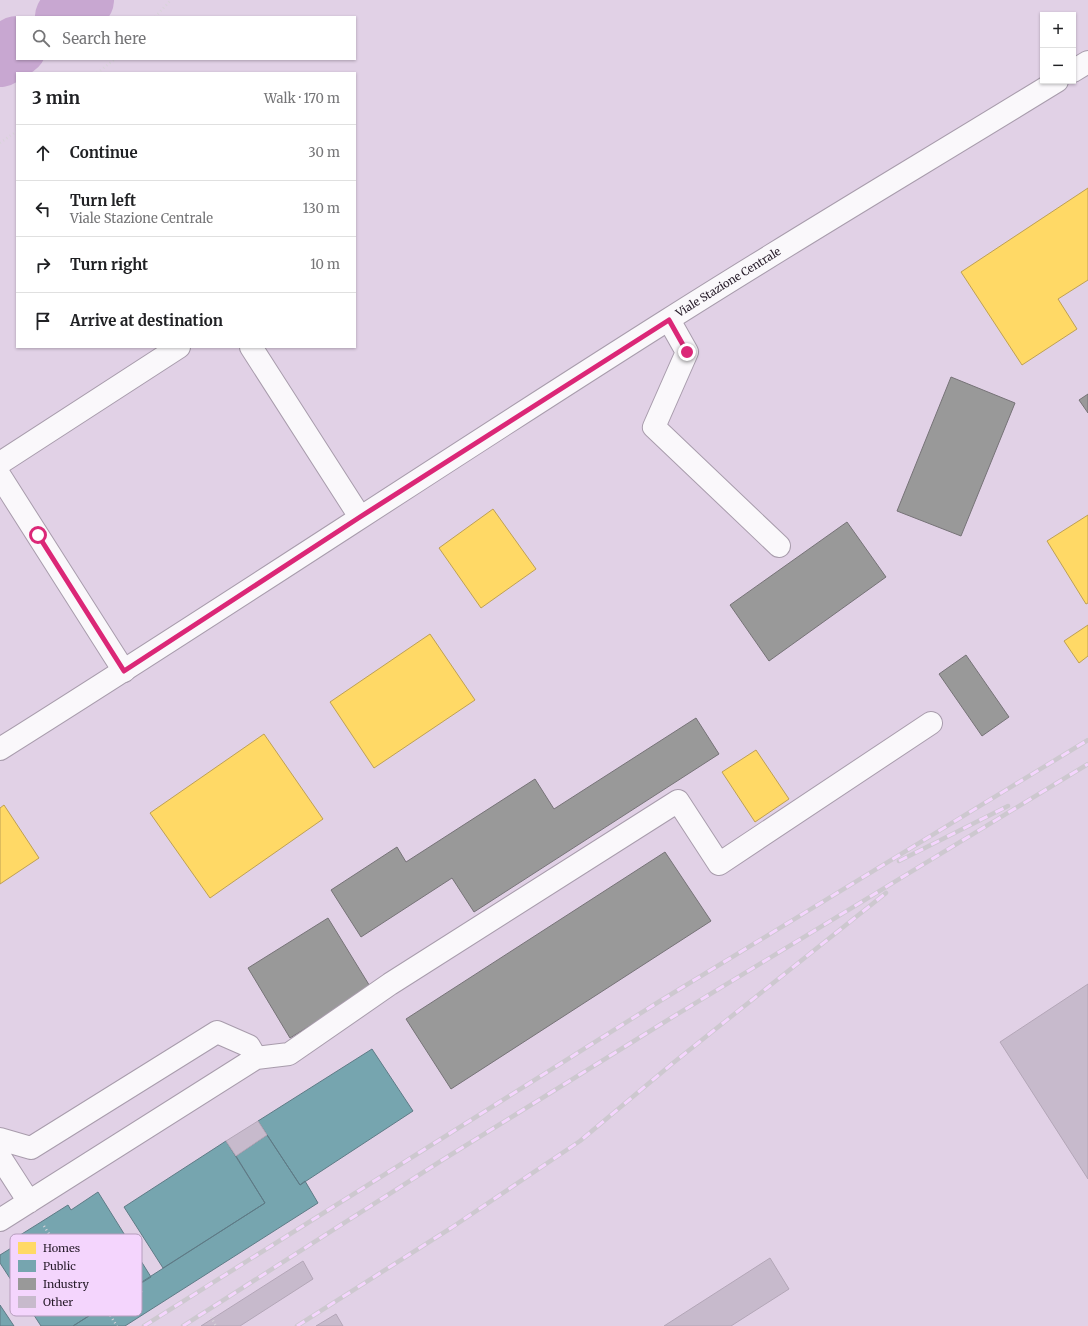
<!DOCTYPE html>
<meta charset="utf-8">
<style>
:root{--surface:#fff;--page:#f2f2f2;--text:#202124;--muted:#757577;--line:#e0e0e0}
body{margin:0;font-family:Merriweather,serif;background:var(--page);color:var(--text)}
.controls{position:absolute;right:12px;top:12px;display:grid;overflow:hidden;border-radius:0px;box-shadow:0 1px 3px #0004}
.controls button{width:36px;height:36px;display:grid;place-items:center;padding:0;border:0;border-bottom:1px solid var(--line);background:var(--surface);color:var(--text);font:20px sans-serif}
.stop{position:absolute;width:12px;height:12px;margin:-9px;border:3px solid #db2777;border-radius:50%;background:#fff}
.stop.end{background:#db2777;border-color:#fff;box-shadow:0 1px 4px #0008}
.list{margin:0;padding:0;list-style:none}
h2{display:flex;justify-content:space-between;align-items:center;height:52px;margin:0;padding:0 16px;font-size:17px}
h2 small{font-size:13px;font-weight:400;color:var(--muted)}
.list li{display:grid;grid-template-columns:26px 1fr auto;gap:12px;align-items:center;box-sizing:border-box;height:56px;padding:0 16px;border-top:1px solid var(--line)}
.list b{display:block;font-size:15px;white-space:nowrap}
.list p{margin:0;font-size:13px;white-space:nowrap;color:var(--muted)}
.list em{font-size:13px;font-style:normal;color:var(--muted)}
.icon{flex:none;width:22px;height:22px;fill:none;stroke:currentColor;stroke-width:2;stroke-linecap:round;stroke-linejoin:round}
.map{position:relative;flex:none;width:1088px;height:1326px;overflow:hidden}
.search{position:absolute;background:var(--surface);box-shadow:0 1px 3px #0004;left:16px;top:16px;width:340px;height:44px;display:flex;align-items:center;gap:10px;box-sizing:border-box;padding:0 14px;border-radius:0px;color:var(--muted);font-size:15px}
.panel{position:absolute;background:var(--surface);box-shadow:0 1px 3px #0004;left:16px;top:72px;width:340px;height:276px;border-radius:0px}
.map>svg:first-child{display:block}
.homes{fill:#ffd966;stroke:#bea053}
.public{fill:#76a5af;stroke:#5e7b86}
.industry{fill:#999;stroke:#767377}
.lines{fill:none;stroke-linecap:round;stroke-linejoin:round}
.river{stroke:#c8a7d1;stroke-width:60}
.building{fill:#c7bacc;stroke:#b3a6b7}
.minor-casing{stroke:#a89cac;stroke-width:24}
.major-casing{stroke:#a89cac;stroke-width:24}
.path{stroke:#d8d3d9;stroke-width:2.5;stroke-dasharray:1 3;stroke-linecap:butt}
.minor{stroke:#faf8fb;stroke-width:22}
.major{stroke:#faf8fb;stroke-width:22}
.rail-casing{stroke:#cdc8cf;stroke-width:4.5}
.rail{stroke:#f4d5fd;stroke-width:3;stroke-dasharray:9;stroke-linecap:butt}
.route{stroke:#db2777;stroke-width:5}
.labels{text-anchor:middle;stroke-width:4;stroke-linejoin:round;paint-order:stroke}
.street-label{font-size:11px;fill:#251a28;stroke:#f4d5fd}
.key{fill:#f4d5fd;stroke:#b69dbd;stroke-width:1}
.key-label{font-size:11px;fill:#251a28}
</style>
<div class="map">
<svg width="1088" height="1326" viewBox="0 0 1088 1326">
<rect width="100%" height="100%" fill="#e1d1e6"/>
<!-- homes -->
<path class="homes" d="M1088 188V280L1058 299 1077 329 1022 365 961 272Z
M493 509 536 569 481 608 439 548Z
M1088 515V603L1086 604 1047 541Z
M1088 625V656L1079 663 1064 641Z
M430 634 475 700 374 768 330 702Z
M264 734 323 819 210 898 150 813Z
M756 750 789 799 755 822 722 772Z
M4 805 39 858 0 884V808Z"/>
<!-- public -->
<path class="public" d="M372 1049 413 1111 300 1185 258 1121Z
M267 1135 300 1185 305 1181 318 1203 125 1326H73L265 1203 236 1156Z
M226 1141 265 1203 163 1268 124 1207Z
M98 1192 151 1277 73 1326H41L0 1263V1255L21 1242 17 1237 41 1222 68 1205 71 1210Z
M0 1305 14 1326H0Z"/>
<!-- industry -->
<path class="industry" d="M951 377 1015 403 961 536 897 511Z
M1088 394V413L1079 400Z
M847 522 886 577 769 661 730 605Z
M966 655 1009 717 982 736 939 674Z
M696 718 719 754 474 912 452 878 361 937 331 890 397 847 406 862 535 779 554 809Z
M665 852 711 921 451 1089 406 1019Z
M328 918 371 988 290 1038 248 968Z"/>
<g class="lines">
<!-- river -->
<path class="river" d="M65 17 84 0
M0 57 17 46"/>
</g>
<!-- building -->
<path class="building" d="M1088 984V1179L1000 1042Z
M258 1121 267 1135 236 1156 226 1141Z
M770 1258 789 1289 731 1326H664Z
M303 1261 313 1279 240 1326H201Z
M336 1314 343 1326H316Z"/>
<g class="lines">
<defs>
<path id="minor" d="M669 320 687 352 654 427 779 546
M251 347 360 517
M0 463 179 347
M0 476 124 671
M256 1058 289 1054 390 984 678 801 719 864 931 723
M0 1139 31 1148 217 1032 249 1046 256 1058 0 1220
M0 1157 29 1202"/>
<g id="major">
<path d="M1073 71 1088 62"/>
<path id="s1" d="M0 749C223 609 443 462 666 321 795 239 927 161 1057 81"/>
</g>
</defs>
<!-- minor casing -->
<use href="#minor" class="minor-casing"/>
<!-- major casing -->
<use href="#major" class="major-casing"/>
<!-- path -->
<path class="path" d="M155 17 171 0
M97 73 115 59
M0 143 17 131
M44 1226 75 1275 81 1270 117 1326
M108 1313 142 1291
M211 1317 216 1326"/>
<!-- minor -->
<use href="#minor" class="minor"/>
<!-- major -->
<use href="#major" class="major"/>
<defs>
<path id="rail" d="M899 861 1008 806
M144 1326 660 1001 1088 740
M183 1326 444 1159 671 1018 1088 764
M297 1326 451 1228 580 1141 673 1063 886 893"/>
</defs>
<!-- rail casing -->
<use href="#rail" class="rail-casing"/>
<!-- rail -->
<use href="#rail" class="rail"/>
</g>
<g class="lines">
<!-- route -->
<path class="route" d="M38 535 124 671 360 517 669 320 687 352"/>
</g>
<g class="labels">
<!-- street labels -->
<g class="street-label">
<text dy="4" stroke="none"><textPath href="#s1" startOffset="865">Viale Stazione Centrale</textPath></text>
</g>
</g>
<!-- legend -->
<rect x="10" y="1234" width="132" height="82" rx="6" class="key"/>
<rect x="18" y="1242" width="18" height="12" fill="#ffd966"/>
<rect x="18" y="1260" width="18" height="12" fill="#76a5af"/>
<rect x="18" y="1278" width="18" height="12" fill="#999"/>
<rect x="18" y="1296" width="18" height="12" fill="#c7bacc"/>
<g class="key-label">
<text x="43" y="1252">Homes</text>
<text x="43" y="1270">Public</text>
<text x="43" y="1288">Industry</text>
<text x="43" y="1306">Other</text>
</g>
</svg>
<div class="controls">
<button>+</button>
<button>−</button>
</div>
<div class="stop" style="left:38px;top:535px"></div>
<div class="stop end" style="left:687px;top:352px"></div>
<div class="search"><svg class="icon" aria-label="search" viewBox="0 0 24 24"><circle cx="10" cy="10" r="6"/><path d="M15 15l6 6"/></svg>Search here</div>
<section class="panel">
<h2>3 min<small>Walk · 170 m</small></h2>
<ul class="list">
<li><svg class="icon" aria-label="ahead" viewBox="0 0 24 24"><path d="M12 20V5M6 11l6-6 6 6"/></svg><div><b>Continue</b></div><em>30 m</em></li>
<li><svg class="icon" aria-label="left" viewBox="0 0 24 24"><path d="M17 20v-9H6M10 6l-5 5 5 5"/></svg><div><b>Turn left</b><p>Viale Stazione Centrale</p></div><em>130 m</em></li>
<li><svg class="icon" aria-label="right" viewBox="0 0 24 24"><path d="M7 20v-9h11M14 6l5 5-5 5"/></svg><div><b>Turn right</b></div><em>10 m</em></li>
<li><svg class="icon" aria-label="arrive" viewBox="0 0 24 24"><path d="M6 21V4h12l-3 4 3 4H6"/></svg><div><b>Arrive at destination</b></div></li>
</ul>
</section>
</div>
